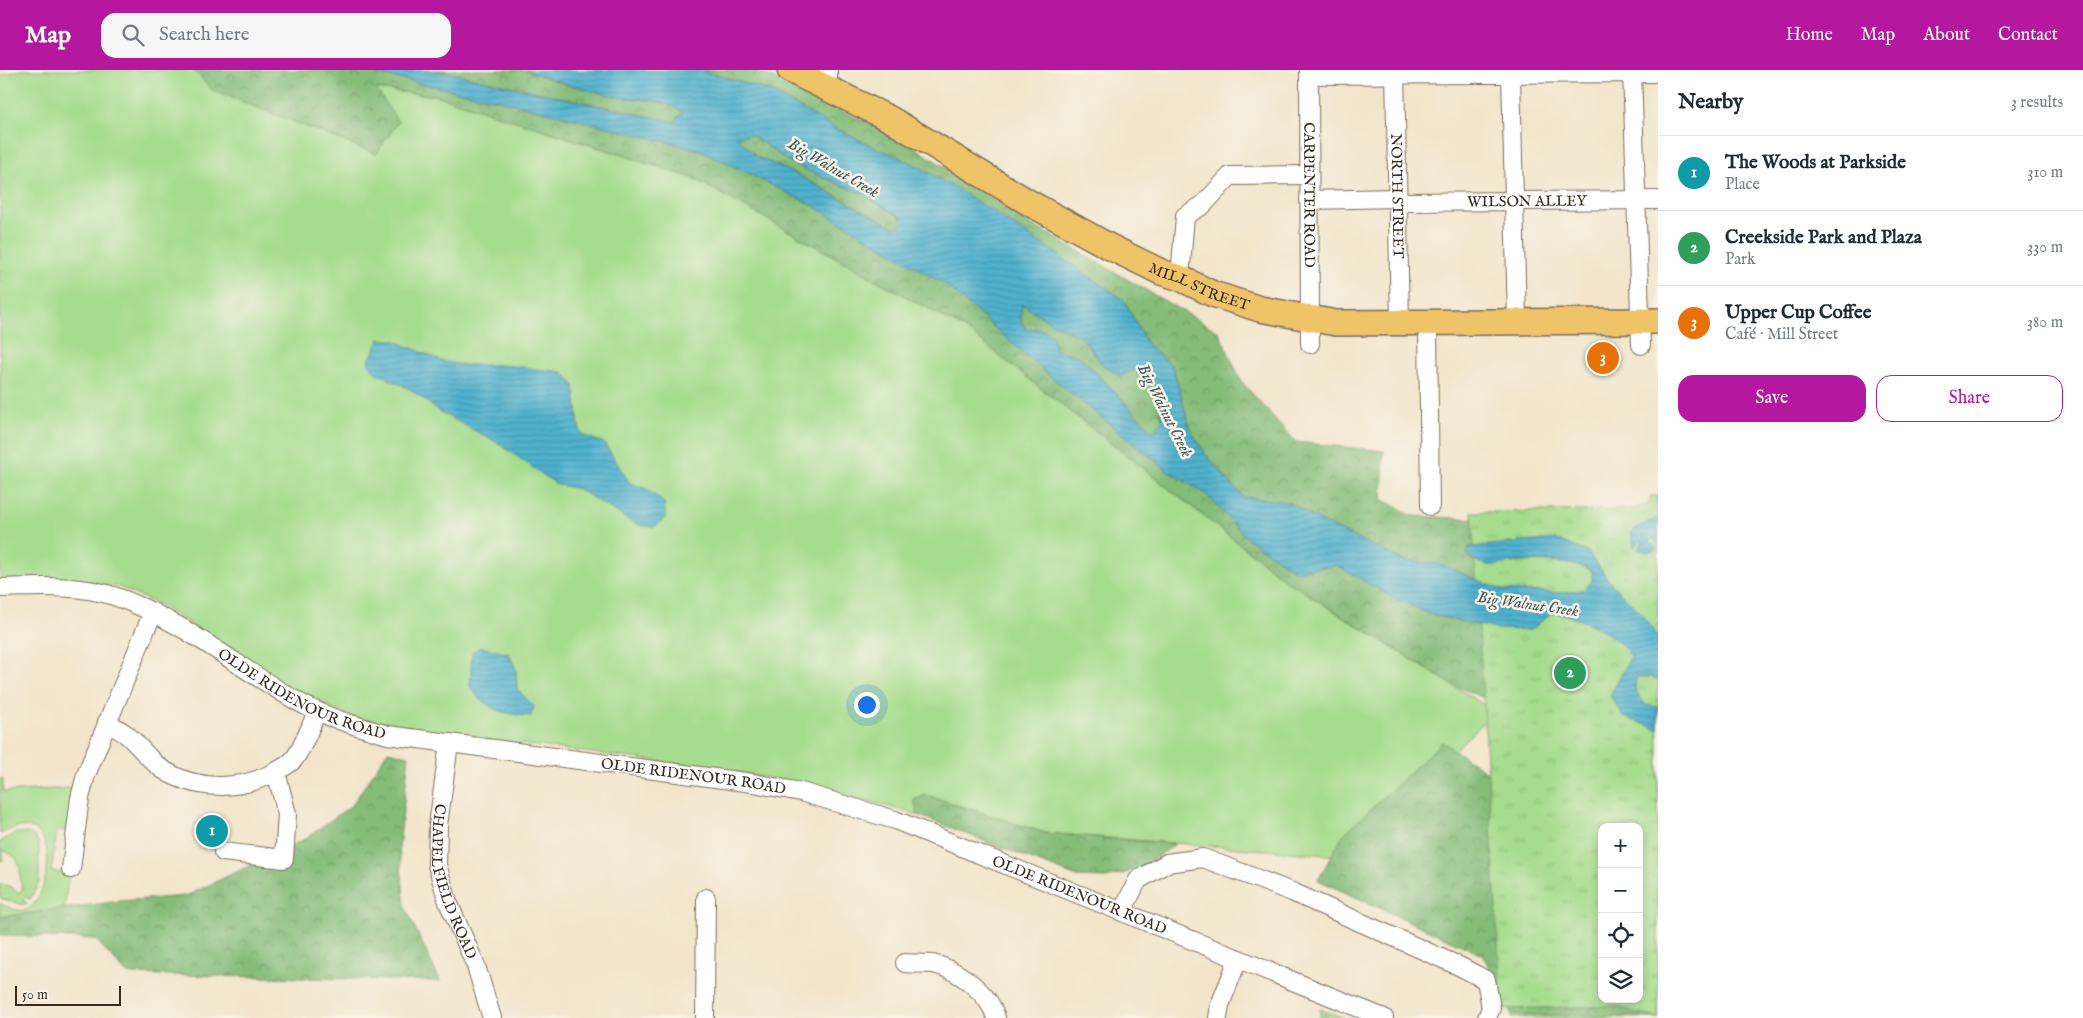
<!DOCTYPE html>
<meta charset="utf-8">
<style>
:root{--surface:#fff;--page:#f6f6f7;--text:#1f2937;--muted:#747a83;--line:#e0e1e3;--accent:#b5179e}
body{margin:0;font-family:"IM FELL English",serif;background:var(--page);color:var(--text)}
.controls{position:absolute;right:15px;bottom:15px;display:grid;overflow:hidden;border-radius:10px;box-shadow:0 2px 8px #0003}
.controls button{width:45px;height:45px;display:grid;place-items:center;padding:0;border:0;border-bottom:1px solid var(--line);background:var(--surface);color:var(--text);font:25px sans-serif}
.scale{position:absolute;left:15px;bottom:12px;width:106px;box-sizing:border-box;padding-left:5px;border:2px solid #3b2a1e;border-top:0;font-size:14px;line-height:18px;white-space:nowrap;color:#3b2a1e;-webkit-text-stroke:4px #f7f3e8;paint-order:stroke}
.you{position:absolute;left:866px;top:634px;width:18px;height:18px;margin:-12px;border:4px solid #fff;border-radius:50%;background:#1a73e8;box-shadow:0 0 0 8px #1a73e833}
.badge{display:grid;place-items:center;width:32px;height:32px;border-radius:50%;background:var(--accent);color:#fff;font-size:16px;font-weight:700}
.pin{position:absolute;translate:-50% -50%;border:2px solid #fff;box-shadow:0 1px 5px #0006}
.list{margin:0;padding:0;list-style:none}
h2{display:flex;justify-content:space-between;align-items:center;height:65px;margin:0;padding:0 20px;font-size:21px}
h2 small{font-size:16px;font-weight:400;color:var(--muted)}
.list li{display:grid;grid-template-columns:32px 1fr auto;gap:15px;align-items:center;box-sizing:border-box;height:75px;padding:0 20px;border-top:1px solid var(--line)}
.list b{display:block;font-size:19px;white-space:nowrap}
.list p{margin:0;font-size:16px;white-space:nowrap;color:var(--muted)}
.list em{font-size:16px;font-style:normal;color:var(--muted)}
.actions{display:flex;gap:10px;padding:15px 20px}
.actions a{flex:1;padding:11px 0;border:1px solid var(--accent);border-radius:15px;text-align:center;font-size:18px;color:var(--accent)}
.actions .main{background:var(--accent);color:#fff}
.icon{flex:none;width:28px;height:28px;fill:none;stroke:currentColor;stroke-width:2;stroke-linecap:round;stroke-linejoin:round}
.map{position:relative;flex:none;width:1658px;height:948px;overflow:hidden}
header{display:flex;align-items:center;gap:30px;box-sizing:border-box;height:70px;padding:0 25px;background:var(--accent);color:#fff}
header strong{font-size:24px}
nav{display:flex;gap:28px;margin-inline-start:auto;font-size:18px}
.search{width:350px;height:45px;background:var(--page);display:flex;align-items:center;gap:12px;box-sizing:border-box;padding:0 18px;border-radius:15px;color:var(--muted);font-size:19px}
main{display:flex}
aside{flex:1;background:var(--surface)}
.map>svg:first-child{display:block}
.green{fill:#a6dc8d;stroke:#708356}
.forest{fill:url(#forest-crowns);stroke:#60734b;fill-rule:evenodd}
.cemetery{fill:url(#cemetery-stones);stroke:#708356}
.park{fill:url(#park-tufts);stroke:#708356;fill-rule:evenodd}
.water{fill:url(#water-rules);stroke:#466e76;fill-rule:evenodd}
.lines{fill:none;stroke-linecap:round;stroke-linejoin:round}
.minor-casing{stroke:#7b6b5b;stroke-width:20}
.highway-casing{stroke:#7b6b5b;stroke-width:28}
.minor{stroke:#fff;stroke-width:18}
.highway{stroke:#efc469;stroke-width:25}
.labels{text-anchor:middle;stroke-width:5;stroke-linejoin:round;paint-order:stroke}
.street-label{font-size:15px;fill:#3b2a1e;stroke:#f7f3e8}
.water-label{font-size:16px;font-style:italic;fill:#425a5c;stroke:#f7f3e8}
</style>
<header>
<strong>Map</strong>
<div class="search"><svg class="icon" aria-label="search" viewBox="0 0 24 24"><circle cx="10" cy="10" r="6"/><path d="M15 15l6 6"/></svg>Search here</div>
<nav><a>Home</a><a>Map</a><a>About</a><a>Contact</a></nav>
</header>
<main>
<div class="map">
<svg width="1658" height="948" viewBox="0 0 1658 948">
<defs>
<pattern id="forest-crowns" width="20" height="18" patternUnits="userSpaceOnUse" patternTransform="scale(1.25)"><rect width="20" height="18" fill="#84bc78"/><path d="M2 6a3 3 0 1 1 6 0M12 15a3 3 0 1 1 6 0" fill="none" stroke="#6d9962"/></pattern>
<pattern id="cemetery-stones" width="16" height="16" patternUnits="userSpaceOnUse" patternTransform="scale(1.25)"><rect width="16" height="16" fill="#a6dc8d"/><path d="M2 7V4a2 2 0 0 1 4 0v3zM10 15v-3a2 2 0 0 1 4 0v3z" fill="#90bd79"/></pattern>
<pattern id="park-tufts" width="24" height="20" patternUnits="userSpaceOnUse" patternTransform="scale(1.25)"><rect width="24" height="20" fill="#a6dc8d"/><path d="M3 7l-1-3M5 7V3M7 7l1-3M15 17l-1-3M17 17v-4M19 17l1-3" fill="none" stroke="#90bd79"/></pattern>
<pattern id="water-rules" width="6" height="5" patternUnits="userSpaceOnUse" patternTransform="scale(1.25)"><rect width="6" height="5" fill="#50b2cf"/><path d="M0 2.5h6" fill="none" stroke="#4491a7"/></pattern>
</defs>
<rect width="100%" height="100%" fill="#f7f3e8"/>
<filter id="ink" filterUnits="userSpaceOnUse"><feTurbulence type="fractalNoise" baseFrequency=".02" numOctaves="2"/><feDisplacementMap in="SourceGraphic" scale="10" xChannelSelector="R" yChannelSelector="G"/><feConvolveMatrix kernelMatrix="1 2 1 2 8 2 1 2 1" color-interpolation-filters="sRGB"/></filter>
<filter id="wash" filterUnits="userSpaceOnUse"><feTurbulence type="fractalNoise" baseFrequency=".0096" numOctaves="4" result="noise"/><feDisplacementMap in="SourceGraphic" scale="20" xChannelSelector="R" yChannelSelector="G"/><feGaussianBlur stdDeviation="1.12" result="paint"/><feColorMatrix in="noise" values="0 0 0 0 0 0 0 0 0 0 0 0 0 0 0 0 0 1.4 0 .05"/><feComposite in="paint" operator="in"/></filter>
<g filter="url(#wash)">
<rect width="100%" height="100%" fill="#f2e5cb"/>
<!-- green -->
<path class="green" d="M20 0H194L212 20 375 19 438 26 693 108 968 261 1288 512 1495 642 1341 786 1045 763 926 725 914 730 918 745 826 719 720 699 442 664 354 647 283 617 164 537 119 517 68 509 0 511V6Z
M79 703 72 761 57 760 51 801 69 804 64 839 0 847V834C8 837 22 844 30 838 52 822 63 731 0 764V709H3V722L72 718 77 704Z
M16 763H27L34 766 39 773V813L30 829 26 827 23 831 27 833 23 835 0 828V814L11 817 18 823 23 819C15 805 30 791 2 780L3 790 0 791V772Z"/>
<!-- forest -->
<path class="forest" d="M194 0H359L503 31 703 81 812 135 946 215 1040 298 1171 403 1205 423 1248 469 1296 501 1336 495 1394 528 1432 545 1496 559 1515 641 1453 615 1288 512 968 261 693 108 438 26 376 19 398 52 376 84 212 20Z
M436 0H525L565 14 616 26 667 32 683 42 674 52Z
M701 0H755L902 69 1031 154 1219 262 1241 311 1296 372 1384 381 1382 429 1413 446 1606 455 1469 477 1467 484 1502 520 1439 494 1404 491 1320 451 1288 432 1243 427 1206 385 1190 359 1173 297 1147 274 1124 230 920 97 848 65 770 21Z
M750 64 788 91 819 106 861 123 901 148V156L893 157 796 104 757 87 736 67Z
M1022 233 1050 252 1082 267 1103 295 1139 297 1156 326 1163 351 1153 362 1081 287 1056 280 1026 260 1021 250Z
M1442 672 1508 716 1656 742 1658 948H1643L1640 946 1512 945 1483 885 1318 810 1343 765ZM1602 757H1639V929H1602Z
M388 681 409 686 399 777 405 837 440 911 127 904 95 869 0 865V847L120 831 186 826 305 769 352 735Z
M926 725 1045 763 1175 774 1140 799 1106 808 1077 807 918 745 914 730Z"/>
<!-- cemetery -->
<path class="cemetery" d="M1320 939 1343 948H1320Z
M1512 945 1640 946 1643 948H1511Z"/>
<!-- park -->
<path class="park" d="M1650 426H1658V948L1613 936 1502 939 1472 442 1628 440 1649 434ZM1602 757H1639V929H1602Z"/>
<!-- water -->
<path class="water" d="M359 0H436L674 52 683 42C659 27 641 31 615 26 584 20 554 10 525 0H701L770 21 848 65 920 97 990 139 1124 230 1147 274 1173 297 1190 359 1206 385 1243 427 1288 432 1320 451 1404 491 1439 494 1502 520 1564 523 1583 520 1592 510V501C1572 491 1544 491 1522 492 1499 493 1486 502 1467 484L1469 477 1555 469 1588 482 1611 513 1646 549 1658 569V610L1651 607H1636L1635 621 1646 635 1658 637V659L1624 647 1610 626 1631 586C1611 560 1586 550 1554 542L1530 560 1496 559 1432 545 1394 528 1336 495 1296 501 1248 469 1205 423 1171 403 1040 298 946 215 812 135 703 81 503 31ZM750 64 788 91 819 106 861 123 901 147V156L893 157 796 104 757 87 737 67ZM1022 234 1050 252 1082 267 1103 295 1120 306 1139 298 1156 326 1163 351 1153 362 1081 287 1056 280 1052 264 1037 258 1026 260 1021 250Z
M380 269 393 270 445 292 465 295H503L563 302 574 315 579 356 582 365 604 373 630 413 647 419 664 433 666 447 655 457 642 456 627 449 578 419 556 414 498 373 440 342 410 319 376 303 368 292Z
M1658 448V474L1652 468 1650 471 1656 477 1654 480 1647 482 1638 479 1643 472 1640 470 1634 477 1631 463 1636 458Z
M482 577 509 584 516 599 517 619 534 636 531 646C502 644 488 641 470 617L472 582Z"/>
</g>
<g filter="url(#ink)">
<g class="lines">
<defs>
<g id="minor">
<path id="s1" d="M1309 0 1310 274"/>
<path id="s2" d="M1395 0 1400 253"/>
<path d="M1632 0 1641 275"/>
<path d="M1511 4 1517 253"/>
<path d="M1309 5 1658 3"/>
<path d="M828 18V0"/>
<path d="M1309 130 1396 128"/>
<path id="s3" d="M1397 132 1658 130"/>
<path d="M1180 208 1185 146 1203 135 1230 106 1309 105"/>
<path d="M1428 253 1430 436"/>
<path id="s4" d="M0 518C37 517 78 514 114 526 181 549 234 595 295 630 324 647 356 656 388 665L753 713 801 722 895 750 1384 948"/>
<path d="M107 652C114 657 121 660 127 665 140 676 148 689 162 699 196 721 240 721 275 702 281 699 289 695 294 689 304 676 310 657 317 642"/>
<path id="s5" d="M449 673 438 756 437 795 448 832 476 896 492 948"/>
<path d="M223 782 284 789 287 744 276 702"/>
<path d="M71 799 80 728 86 705 153 542"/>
<path d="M1122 841 1138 810 1167 793 1203 788 1292 822 1459 896 1486 910 1491 938 1487 948"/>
<path d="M905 893C914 894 924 893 933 894 958 899 990 924 996 948"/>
<path d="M705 948 706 828"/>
<path d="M1218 948 1220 935 1238 889"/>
</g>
<g id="highway">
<path id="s6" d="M790 0 890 49 1028 132 1110 177 1161 202 1180 208 1213 224 1260 239 1336 253 1658 251"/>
</g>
</defs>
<!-- minor casing -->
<use href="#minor" class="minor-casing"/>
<!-- highway casing -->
<use href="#highway" class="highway-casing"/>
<!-- minor -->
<use href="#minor" class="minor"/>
<!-- highway -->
<use href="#highway" class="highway"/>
</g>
</g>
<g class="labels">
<!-- street labels -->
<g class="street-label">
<text dy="5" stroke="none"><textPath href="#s1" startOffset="125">CARPENTER ROAD</textPath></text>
<text dy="5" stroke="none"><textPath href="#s2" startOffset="126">NORTH STREET</textPath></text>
<text dy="5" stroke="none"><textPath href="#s3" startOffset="130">WILSON ALLEY</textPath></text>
<text dy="5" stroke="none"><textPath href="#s6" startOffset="464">MILL STREET</textPath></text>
<text dy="5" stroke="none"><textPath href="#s4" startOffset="328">OLDE RIDENOUR ROAD</textPath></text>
<text dy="5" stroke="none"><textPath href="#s4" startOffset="732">OLDE RIDENOUR ROAD</textPath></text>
<text dy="5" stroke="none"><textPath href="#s5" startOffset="142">CHAPELFIELD ROAD</textPath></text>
<text dy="5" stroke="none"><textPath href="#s4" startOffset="1138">OLDE RIDENOUR ROAD</textPath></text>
</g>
<!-- water labels -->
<g class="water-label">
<text transform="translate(834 97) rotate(30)" y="6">Big Walnut Creek</text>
<text transform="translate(1166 340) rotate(63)" y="6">Big Walnut Creek</text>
<text transform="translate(1528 533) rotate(8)" y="6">Big Walnut Creek</text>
</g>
</g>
</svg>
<div class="controls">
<button>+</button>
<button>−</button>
<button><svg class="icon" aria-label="locate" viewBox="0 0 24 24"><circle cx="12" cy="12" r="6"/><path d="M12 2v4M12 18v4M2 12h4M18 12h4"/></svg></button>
<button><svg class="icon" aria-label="layers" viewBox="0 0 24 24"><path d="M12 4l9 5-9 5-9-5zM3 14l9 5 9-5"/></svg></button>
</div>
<div class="scale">50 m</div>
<div class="you"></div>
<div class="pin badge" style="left:212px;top:761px;background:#0f9aa8">1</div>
<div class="pin badge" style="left:1570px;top:603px;background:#2e9e5b">2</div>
<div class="pin badge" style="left:1603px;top:288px;background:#e8710a">3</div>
</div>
<aside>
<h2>Nearby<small>3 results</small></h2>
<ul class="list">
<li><span class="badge" style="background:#0f9aa8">1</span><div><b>The Woods at Parkside</b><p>Place</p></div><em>310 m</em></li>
<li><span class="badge" style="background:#2e9e5b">2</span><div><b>Creekside Park and Plaza</b><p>Park</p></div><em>330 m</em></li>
<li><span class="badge" style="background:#e8710a">3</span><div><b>Upper Cup Coffee</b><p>Café · Mill Street</p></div><em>380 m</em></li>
</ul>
<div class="actions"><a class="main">Save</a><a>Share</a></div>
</aside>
</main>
